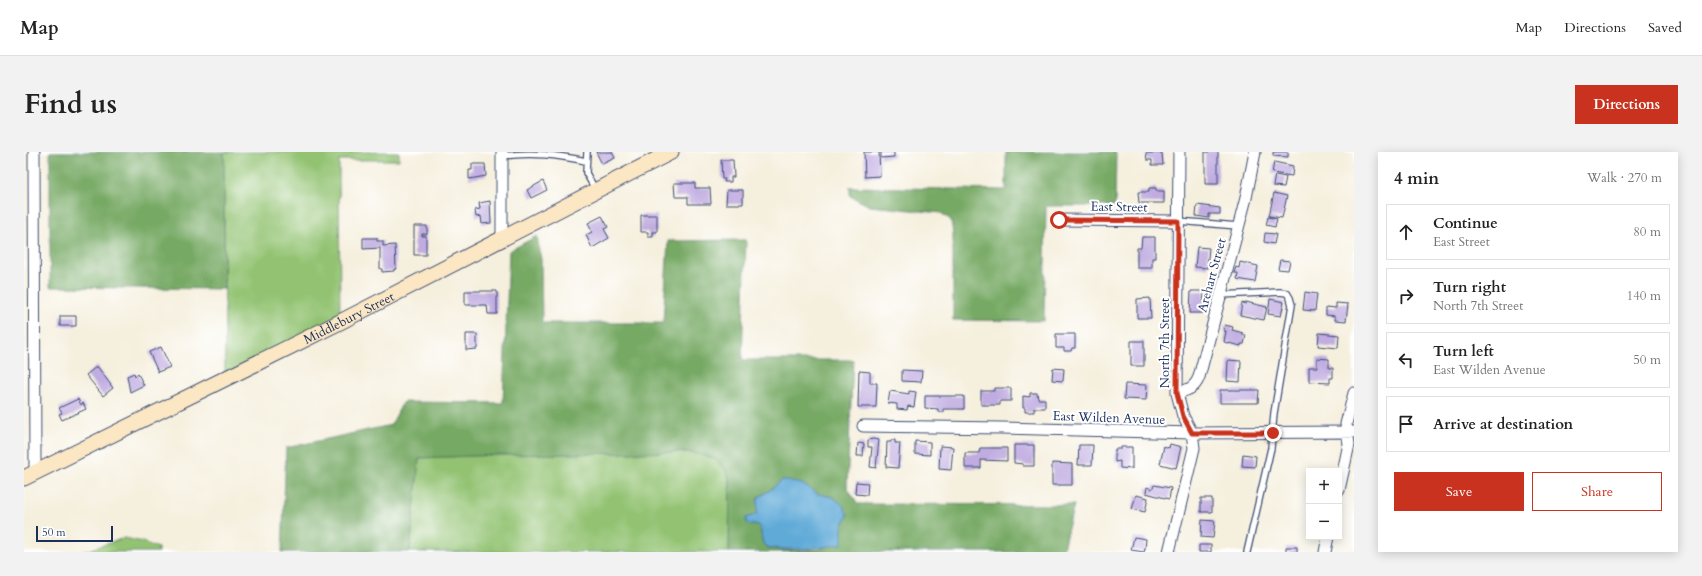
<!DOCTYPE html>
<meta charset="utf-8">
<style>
:root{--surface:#fff;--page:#f2f2f2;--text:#222;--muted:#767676;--line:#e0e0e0;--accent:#c8321e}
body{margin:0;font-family:Cardo,serif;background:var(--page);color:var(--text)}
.controls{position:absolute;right:12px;bottom:12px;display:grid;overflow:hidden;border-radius:0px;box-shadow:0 2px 10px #0003}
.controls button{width:36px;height:36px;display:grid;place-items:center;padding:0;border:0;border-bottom:1px solid var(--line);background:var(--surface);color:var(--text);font:20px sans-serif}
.scale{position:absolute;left:12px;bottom:10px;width:77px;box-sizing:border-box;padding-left:4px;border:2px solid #1b2f5e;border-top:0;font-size:11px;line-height:14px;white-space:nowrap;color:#1b2f5e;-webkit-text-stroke:3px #fff;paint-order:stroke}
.stop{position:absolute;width:12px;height:12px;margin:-9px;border:3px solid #c8321e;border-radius:50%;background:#fff}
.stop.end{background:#c8321e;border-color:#fff;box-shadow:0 1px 4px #0008}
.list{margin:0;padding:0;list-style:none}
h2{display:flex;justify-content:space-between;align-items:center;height:52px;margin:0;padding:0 16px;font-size:17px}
h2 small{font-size:13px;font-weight:400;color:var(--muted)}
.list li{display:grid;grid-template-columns:26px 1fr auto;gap:12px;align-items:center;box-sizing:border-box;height:56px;margin:0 8px 8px;padding:0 8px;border:1px solid var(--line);border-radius:0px}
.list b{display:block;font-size:15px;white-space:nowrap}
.list p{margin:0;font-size:13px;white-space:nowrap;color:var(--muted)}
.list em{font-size:13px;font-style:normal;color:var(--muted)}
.actions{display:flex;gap:8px;padding:12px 16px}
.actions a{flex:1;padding:9px 0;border:1px solid var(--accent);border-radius:0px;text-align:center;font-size:14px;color:var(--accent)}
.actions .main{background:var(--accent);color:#fff}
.icon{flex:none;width:22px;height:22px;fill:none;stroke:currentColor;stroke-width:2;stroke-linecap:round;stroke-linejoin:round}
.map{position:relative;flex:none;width:1330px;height:400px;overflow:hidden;border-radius:0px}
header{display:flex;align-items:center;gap:24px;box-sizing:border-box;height:56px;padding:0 20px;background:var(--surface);border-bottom:1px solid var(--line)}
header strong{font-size:19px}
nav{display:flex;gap:22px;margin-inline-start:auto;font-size:14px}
.intro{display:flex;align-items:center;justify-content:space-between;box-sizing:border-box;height:96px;padding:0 24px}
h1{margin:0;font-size:28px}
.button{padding:10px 18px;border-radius:0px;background:var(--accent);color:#fff;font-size:14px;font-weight:700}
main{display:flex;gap:24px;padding:0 24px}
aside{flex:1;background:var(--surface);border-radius:0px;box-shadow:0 2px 10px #0003}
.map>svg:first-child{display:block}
.green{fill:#93c372;stroke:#577968}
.forest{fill:#76a964;stroke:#486c61;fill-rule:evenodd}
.water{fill:#60aad8;stroke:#3e6c9b}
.building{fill:#c0ace1}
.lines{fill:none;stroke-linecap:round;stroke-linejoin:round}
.service-casing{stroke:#3c4c71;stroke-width:8}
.minor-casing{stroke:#3c4c71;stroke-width:13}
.secondary-casing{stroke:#3c4c71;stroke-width:17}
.service{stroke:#fff;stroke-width:5.5}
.minor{stroke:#fff;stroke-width:11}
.secondary{stroke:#fbe7c3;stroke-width:15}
.route{stroke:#c8321e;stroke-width:5}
.labels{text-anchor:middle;stroke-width:4;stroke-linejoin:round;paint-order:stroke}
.street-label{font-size:13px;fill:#1b2f5e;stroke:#fff}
</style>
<header>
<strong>Map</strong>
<nav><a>Map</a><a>Directions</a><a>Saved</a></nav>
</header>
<div class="intro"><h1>Find us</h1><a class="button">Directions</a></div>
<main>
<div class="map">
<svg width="1330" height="400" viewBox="0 0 1330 400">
<rect width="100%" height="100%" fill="#fff"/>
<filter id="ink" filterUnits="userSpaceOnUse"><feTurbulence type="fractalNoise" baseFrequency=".025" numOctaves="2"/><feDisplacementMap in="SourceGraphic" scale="8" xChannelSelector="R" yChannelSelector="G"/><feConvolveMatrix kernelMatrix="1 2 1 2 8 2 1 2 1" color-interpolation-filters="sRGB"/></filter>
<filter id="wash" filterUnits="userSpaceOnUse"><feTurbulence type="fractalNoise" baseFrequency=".012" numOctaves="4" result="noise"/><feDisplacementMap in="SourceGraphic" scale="16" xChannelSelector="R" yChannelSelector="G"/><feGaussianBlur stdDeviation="0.9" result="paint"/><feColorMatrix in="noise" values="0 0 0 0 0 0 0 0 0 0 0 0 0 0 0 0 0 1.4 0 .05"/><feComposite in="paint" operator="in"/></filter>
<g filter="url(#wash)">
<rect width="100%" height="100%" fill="#f5efdd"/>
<!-- green -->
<path class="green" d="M200 0H375V8H315L316 170 201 228Z
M663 300 689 306 701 317 706 329 705 400H386L395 306 476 303Z
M100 386 119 390 134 396V400H59Z"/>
<!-- forest -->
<path class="forest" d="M26 0H200V137L26 135Z
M982 0H1092L1091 54H1022L1020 169 929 168V82L927 68 917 61 846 54 826 44V35L982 38Z
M513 84 517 107 518 171H639L644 89 722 88 718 208H829L823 335 834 352 1050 353 1038 400H705L706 329 701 317 689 306 663 300 476 303 395 306 386 400H258L262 296 367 273 379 250 479 251 485 99ZM758 328 778 332 794 342 809 345 824 363 818 374 797 397C784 398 750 400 741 394 736 389 739 379 734 373H726L722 366 734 362V345L749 336Z"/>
<!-- water -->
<path class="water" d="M758 328 778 332 794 342 809 345 819 353 824 363 818 374V392C802 396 752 400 741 394 736 388 739 379 734 373H726L722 370V366L733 362 734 346 749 336Z"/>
<g id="blocks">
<!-- building -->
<path class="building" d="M572 0H588L591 6 578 12Z
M840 0H855L856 24 841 25Z
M857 0H870V5L857 6Z
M1181 0H1194V32H1181Z
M1249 0H1264V5L1249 4Z
M1122 1H1138L1139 13H1128V8H1123Z
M697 8H709L710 25H707V30H700L701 27H698Z
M1250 10 1269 14 1268 24 1248 21Z
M448 12H461L462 24 445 27V18H448Z
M1251 23 1262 25 1260 35 1249 34Z
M519 29 523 38 507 46 503 38Z
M650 31H671V36H686L687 52H664V45H651Z
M1125 36H1132V39H1140V51H1115L1114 40H1125Z
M703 38H719V52H702Z
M1250 41 1263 44 1258 66 1245 64Z
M466 49 467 71 458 72 457 64 452 65 451 58 456 57 455 51Z
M1173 53 1196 56V62H1185V66L1172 64Z
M617 63H633V80H629V85H624V80H617Z
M578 64 584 75 580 77 585 86 568 96 562 83 568 80 564 71Z
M1244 65 1253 67 1251 75 1242 73Z
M390 74H403V82H398V84H402V103H390Z
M1241 81 1252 82 1250 92 1240 90Z
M1118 85H1131V106H1128V116H1113V96H1117Z
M339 86H353V89H359V94L371 93 372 117H370V119L358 120V117H356V96L339 97Z
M1173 95 1185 96 1183 116 1171 115Z
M1256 108 1266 109 1264 118 1254 117Z
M1216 110 1234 114 1231 130 1213 127 1214 121H1210L1212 115 1215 116Z
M441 139H473V162H464L463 153H441Z
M1167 139H1180L1179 161H1166Z
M1281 140 1293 142 1291 159 1279 158Z
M1126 146 1127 166H1113V147Z
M1246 147 1260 150 1257 164 1244 162Z
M1222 150 1243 155 1240 168 1216 163 1218 151 1222 152Z
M1312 151 1324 152 1322 169 1311 168V164L1302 163V155L1312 156Z
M36 164H52V174H36Z
M1201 173 1209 175 1208 178 1219 181V183H1222L1220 192H1217V194L1200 190 1202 179H1200Z
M1295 181 1315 183 1314 196 1294 194Z
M442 182H453V197L442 198Z
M1032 182H1051V196H1048L1047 199H1040V196H1032Z
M1107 189H1120V214H1107Z
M137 195 146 215 134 220 125 200Z
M1293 206 1305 207V216H1309V226H1306V231L1285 230V215H1293Z
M1204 208 1217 209 1216 230 1203 229Z
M73 214 89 236 79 244 62 223Z
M1029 216 1040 217 1039 229 1028 228Z
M878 218 898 219 897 230 878 229Z
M835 219 846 220V231H853L852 255H834Z
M110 221 111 224 114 222 120 233 106 240 103 224Z
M1101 232 1123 233 1122 248 1100 247Z
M970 236H987V249H976V253H957V239H970Z
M1196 238H1235L1234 251H1196Z
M866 239 885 242V239L892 240 890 255 884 254 883 258 873 257V252L864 251Z
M1006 241H1013L1014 247H1021V256H1010V260H1001V256H999V244L1006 245Z
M901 244H940V257H919V260H914V257L901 256Z
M54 247 57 253 59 251 62 257 38 268 35 262 38 261 35 256Z
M849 287 855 288 852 316 846 315 848 295H844V288Z
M867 288H871V291H876L874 316 862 315 863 290H867Z
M891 289 906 290V303L891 302Z
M834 291 840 292 839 304H833Z
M1146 292 1157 295 1152 316 1136 312 1140 294 1145 296Z
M990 293H1010V314H999V312L990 311Z
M1055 293H1069L1068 313H1054Z
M916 294 929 295 927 318 915 317Z
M1097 295H1108V317L1096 316V309L1091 310V297H1097Z
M956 296H983V309L957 308V316H941V301H955Z
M1219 302 1232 304 1231 315 1218 314Z
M1028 311 1048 312V333H1028Z
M832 330 844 331 843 343 831 342Z
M1130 333 1147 336 1145 347 1122 341 1123 335 1128 337Z
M1112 343 1124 346 1121 360 1108 357Z
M1177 346H1188V360H1177Z
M1178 368 1191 369 1189 386 1177 385Z
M1110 385 1122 387 1121 397 1120 400 1107 398Z
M1175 393H1187V400H1175Z
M1262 395H1273V400H1262Z"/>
</g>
</g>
<g filter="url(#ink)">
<use href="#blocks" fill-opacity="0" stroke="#3c4c71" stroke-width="1"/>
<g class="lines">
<defs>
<path id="service" d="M563 0 562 21 571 37
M478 4C508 0 533 3 562 9
M1154 69 1214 74
M1196 143 1256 140 1263 141 1266 146 1268 153 1250 261 1247 296 1223 400"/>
<path id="minor" d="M10 0 11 320
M478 0V88
M1035 68 1154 69
M1153 241C1164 238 1171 236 1175 225L1222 46 1231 0
M839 274 978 276 1168 281 1330 280
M1315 338 1325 292 1322 272 1330 241
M1145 400 1170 296 1168 281 1159 264 1153 241 1155 0
M1301 400 1304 385"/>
<g id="secondary">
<path id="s1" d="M0 326 316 170 647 0"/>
</g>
</defs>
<!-- service casing -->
<use href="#service" class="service-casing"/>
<!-- minor casing -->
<use href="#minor" class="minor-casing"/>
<!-- secondary casing -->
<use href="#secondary" class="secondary-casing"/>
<!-- service -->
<use href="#service" class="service"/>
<!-- minor -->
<use href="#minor" class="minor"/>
<!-- secondary -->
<use href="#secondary" class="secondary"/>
</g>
</g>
<g class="lines" filter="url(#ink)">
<!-- route -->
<path class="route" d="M1035 68 1154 69 1153 241 1159 264 1168 281H1249"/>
</g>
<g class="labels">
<!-- street labels -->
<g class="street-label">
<text transform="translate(1095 54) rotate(1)" y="5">East Street</text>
<text transform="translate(1187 123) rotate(-75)" y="5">Arehart Street</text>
<text dy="5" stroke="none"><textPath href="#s1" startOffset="362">Middlebury Street</textPath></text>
<text transform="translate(1140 191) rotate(-90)" y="5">North 7th Street</text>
<text transform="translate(1085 265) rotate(2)" y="5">East Wilden Avenue</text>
</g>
</g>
</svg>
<div class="controls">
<button>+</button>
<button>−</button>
</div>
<div class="scale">50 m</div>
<div class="stop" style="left:1035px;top:68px"></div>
<div class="stop end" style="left:1249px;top:281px"></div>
</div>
<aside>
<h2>4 min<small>Walk · 270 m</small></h2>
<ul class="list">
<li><svg class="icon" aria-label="ahead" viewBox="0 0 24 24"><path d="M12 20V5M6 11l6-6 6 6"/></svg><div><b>Continue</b><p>East Street</p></div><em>80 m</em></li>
<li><svg class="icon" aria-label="right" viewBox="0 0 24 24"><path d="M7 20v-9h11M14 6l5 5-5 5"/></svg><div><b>Turn right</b><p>North 7th Street</p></div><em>140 m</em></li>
<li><svg class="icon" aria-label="left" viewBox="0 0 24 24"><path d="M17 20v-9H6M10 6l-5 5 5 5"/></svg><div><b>Turn left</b><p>East Wilden Avenue</p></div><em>50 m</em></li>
<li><svg class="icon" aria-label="arrive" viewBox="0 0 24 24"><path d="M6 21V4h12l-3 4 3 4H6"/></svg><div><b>Arrive at destination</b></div></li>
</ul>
<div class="actions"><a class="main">Save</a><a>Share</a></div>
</aside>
</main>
